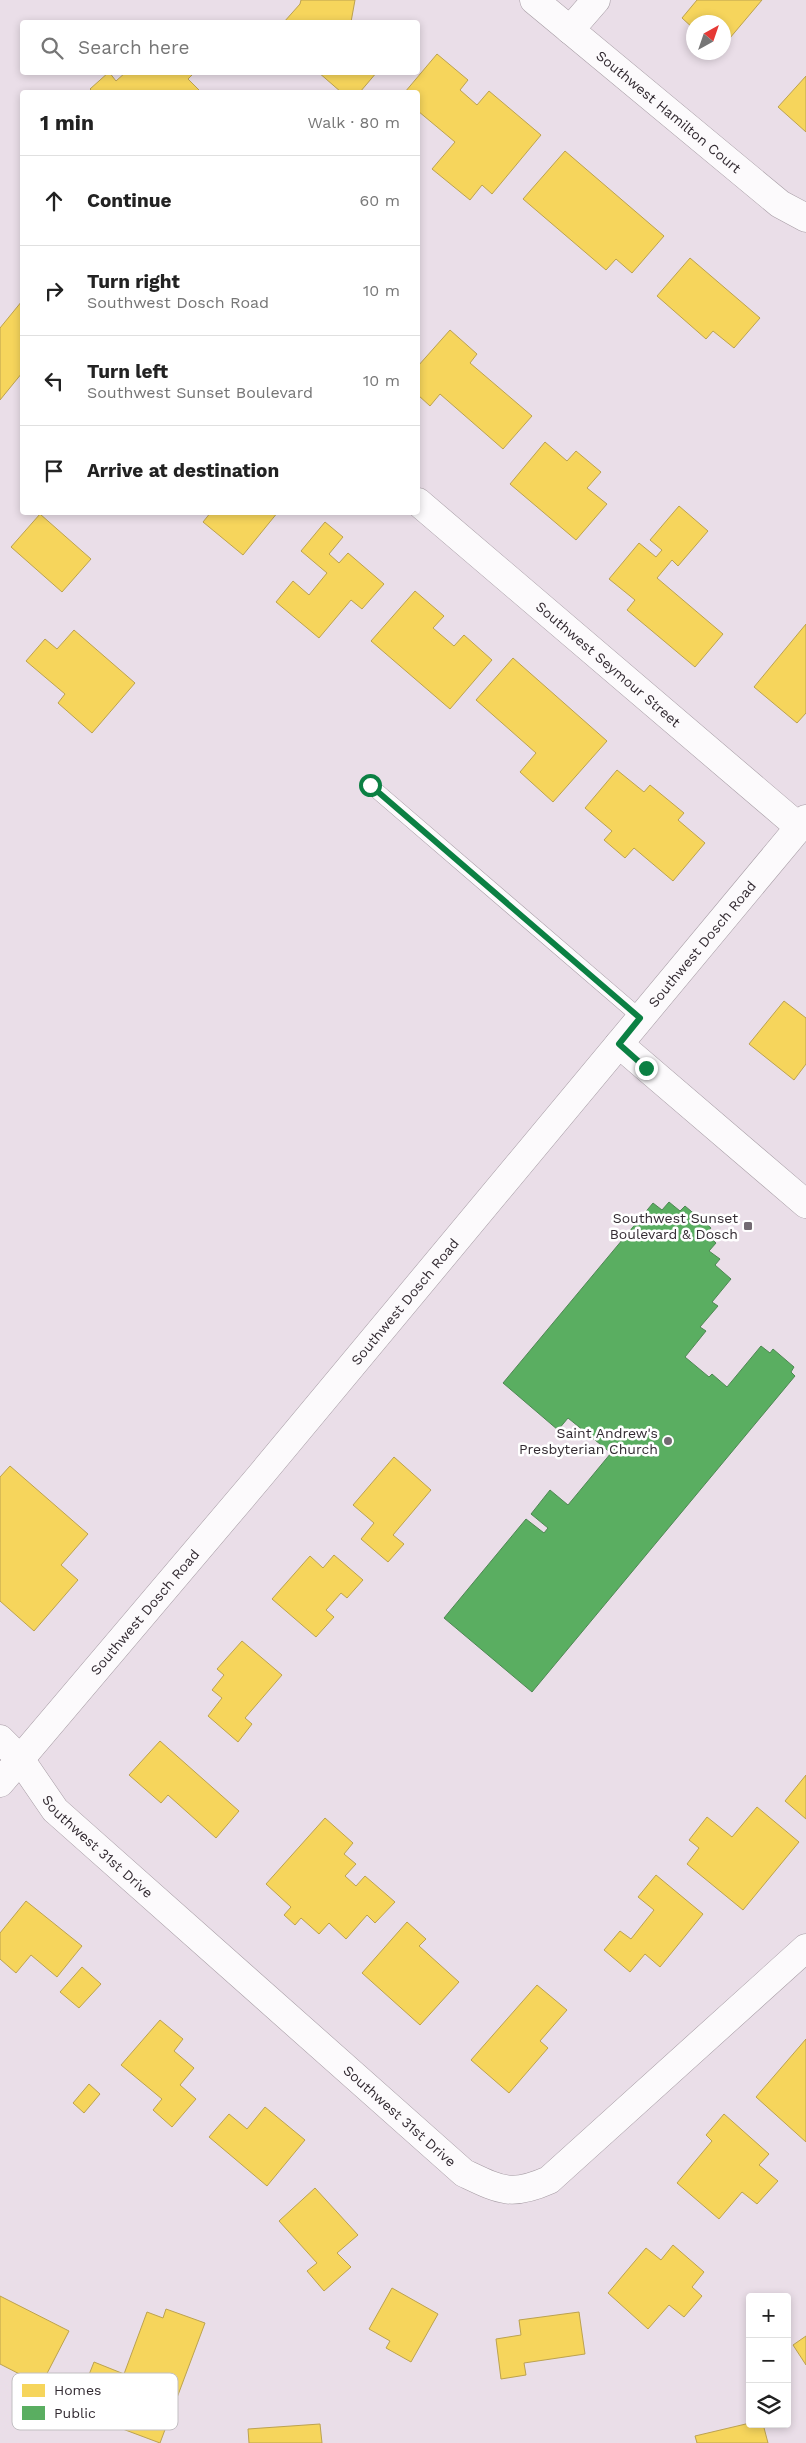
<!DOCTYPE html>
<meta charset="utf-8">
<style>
:root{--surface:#fff;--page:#f2f2f2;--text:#222;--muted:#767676;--line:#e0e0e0}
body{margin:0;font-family:"Work Sans",sans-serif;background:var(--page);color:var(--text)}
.controls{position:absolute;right:15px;bottom:15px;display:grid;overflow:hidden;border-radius:5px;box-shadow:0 2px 8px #0003}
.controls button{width:45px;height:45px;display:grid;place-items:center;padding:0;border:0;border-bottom:1px solid var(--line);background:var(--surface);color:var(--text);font:25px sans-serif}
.compass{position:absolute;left:686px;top:15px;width:45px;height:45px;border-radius:50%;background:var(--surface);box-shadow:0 2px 8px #0003;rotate:40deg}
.stop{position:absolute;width:15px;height:15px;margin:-11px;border:4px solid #0b8043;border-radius:50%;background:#fff}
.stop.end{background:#0b8043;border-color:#fff;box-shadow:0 1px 5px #0008}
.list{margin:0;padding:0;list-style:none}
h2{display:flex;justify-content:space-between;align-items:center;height:65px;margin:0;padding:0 20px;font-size:21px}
h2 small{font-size:16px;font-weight:400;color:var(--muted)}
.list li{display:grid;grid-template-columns:32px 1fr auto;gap:15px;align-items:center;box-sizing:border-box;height:90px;padding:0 20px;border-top:1px solid var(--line)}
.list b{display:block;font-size:19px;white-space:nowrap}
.list p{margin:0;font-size:16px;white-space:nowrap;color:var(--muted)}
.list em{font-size:16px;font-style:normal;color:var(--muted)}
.icon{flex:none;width:28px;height:28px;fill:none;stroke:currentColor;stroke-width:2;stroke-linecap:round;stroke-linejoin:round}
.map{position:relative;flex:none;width:806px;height:2443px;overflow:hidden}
.search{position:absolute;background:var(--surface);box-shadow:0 2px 8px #0003;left:20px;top:20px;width:400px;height:55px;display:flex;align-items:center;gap:12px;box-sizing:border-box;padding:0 18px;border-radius:5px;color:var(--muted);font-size:19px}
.panel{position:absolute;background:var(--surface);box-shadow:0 2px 8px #0003;left:20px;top:90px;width:400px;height:425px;border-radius:5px}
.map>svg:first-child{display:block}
.homes{fill:#f6d55c;stroke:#bca24f}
.public{fill:#5aae61;stroke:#4e8753}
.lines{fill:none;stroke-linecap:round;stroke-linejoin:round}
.lane-casing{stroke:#a59ba3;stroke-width:16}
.street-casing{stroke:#a59ba3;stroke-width:29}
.secondary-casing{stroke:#a59ba3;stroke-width:29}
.lane{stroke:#fcfafc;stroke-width:15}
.street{stroke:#fcfafc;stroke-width:28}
.secondary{stroke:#fcfafc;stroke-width:28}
.route{stroke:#0b8043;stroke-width:6}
.poi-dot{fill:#736a72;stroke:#fff;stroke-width:2}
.labels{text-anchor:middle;stroke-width:5;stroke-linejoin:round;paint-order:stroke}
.street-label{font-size:14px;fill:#332b32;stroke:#fff}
.poi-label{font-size:14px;fill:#332b32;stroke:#fff;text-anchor:end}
.key{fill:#fff;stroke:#c2bfc2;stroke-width:1}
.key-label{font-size:14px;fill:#332b32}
</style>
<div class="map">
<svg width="806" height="2443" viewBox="0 0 806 2443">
<rect width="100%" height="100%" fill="#eadee8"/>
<!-- homes -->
<path class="homes" d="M301 0H355L351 22H284L300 4Z
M697 0H762L724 45V22H694V29L682 18Z
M437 54 468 80 460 90 477 105 489 91 541 135 492 194 482 185 470 200 432 169 455 142 418 111V92H405Z
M109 72 116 81 126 72H195L188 79 201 92H93L90 89Z
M318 72H377L360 92H341Z
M806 76V132L778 107Z
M565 151 664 236 632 273 616 259 606 270 523 199Z
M690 258 760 318 734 348 713 331 706 339 657 296Z
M22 301V373L0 400V328Z
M450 330 477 354 470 363 532 416 503 449 440 394 430 406 418 395V366Z
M545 442 567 461 576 451 601 472 587 488 607 504 576 540 510 484Z
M679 506 708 531 678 566 672 560 657 578 723 634 695 667 627 610 635 600 609 579 639 543 656 557 662 550 650 540Z
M278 512 243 555 203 522 211 512Z
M40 514 91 559 62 592 11 547Z
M325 522 343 537 329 554 339 563 348 553 384 584 362 609 351 600 319 638 276 602 293 581 309 595 327 573 301 551Z
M415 591 444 616 433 628 454 646 464 635 492 660 450 709 371 641Z
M806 624V713L797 723 754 687Z
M74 630 135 683 92 733 58 703 65 694 26 661 45 639 57 649Z
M513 658 607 741 553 802 520 772 536 753 476 700Z
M617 770 644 792 650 785 684 813 678 820 705 843 673 881 634 848 625 858 604 840 612 831 585 808Z
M784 1001 806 1018V1064L794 1080 749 1044Z
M394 1457 431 1490 393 1535 404 1544 388 1562 361 1539 374 1523 353 1505Z
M10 1466 88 1534 61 1565 78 1580 34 1631 0 1601V1477Z
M334 1555 363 1580 347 1598 341 1593 326 1610 334 1617 316 1637 272 1599 310 1556 323 1568Z
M242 1641 282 1675 245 1718 252 1724 238 1742 208 1716 222 1698 212 1690 224 1675 217 1669Z
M160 1741 239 1811 216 1838 168 1795 161 1803 129 1775Z
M806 1775V1819L785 1801Z
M757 1807 799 1842 743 1910 687 1864 699 1848 689 1840 707 1817 732 1837Z
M325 1818 353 1843 344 1854 356 1864 345 1876 356 1886 365 1876 395 1902 375 1923 367 1915 346 1939 329 1923 319 1934 301 1918 295 1925 284 1915 291 1907 266 1884Z
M656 1875 703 1914 660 1967 645 1954 630 1972 604 1950 620 1931 631 1939 654 1910 638 1897Z
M26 1901 82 1946 57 1977 31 1955 16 1973 0 1959V1933Z
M407 1922 426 1939 419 1946 459 1982 420 2025 362 1973Z
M82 1967 101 1984 79 2008 60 1992Z
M537 1985 567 2010 540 2041 548 2048 509 2093 471 2060Z
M160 2020 183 2039 174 2051 194 2068 180 2085 196 2099 172 2127 153 2110 162 2099 121 2065Z
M806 2039V2142L756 2097Z
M89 2084 100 2094 84 2113 73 2103Z
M265 2107 305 2140 267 2186 209 2137 229 2114 247 2129Z
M724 2114 769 2154 759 2165 778 2181 757 2204 742 2192 719 2219 677 2183 712 2141 706 2135Z
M315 2188 358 2235 337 2253 351 2267 324 2291 307 2271 317 2263 279 2221Z
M673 2245 704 2272 692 2287 702 2296 684 2317 669 2305 648 2329 608 2293 646 2248 661 2260Z
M392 2288 438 2314 411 2362 386 2348 390 2341 369 2329Z
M0 2296 69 2331 41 2385 0 2364Z
M166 2309 205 2323 160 2443 104 2422 109 2411 79 2400 94 2362 124 2374 147 2312 163 2318Z
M579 2312 585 2354 524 2363 526 2375 501 2379 496 2339 521 2335 519 2320Z
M806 2336V2365L793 2345Z
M750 2423 763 2424 768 2443H697L695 2436Z
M320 2424 322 2443H249L248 2429Z"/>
<!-- public -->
<path class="public" d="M669 1202 680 1211 685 1206 711 1228 706 1234 716 1243 709 1251 720 1259 715 1265 731 1279 712 1302 718 1306 700 1327 706 1331 685 1357 709 1377 712 1374 727 1387 761 1346 770 1353 773 1349 794 1367 791 1372 795 1376 532 1692 444 1618 526 1519 544 1533 548 1528 531 1514 550 1490 568 1505 611 1453 568 1418 558 1430 503 1383 653 1203 662 1210Z"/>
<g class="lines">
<defs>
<path id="lane" d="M370 785 641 1018"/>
<g id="street">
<path id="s1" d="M534 0 780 204 806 218"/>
<path d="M570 30 596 0"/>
<path id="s2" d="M418 502 799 827"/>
<path id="s3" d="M0 1739 20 1759 55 1810 464 2173C500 2190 511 2197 549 2180L806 1948"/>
</g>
<g id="secondary">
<path d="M619 1044 806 1204"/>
<path id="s4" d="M0 1783 260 1476 806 819"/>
</g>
</defs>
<!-- lane casing -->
<use href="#lane" class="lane-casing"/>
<!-- street casing -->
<use href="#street" class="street-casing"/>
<!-- secondary casing -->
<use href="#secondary" class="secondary-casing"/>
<!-- lane -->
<use href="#lane" class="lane"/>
<!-- street -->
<use href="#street" class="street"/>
<!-- secondary -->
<use href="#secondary" class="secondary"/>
</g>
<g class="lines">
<!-- route -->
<path class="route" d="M370 785 640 1018 619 1044 646 1068"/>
</g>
<!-- markers -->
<g class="poi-dot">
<rect x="743" y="1221" width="10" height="10" rx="2.5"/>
<circle cx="668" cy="1441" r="5"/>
</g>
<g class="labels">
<!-- street labels -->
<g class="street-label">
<text dy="5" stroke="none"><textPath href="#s1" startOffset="175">Southwest Hamilton Court</textPath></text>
<text dy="5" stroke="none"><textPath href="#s2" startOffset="250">Southwest Seymour Street</textPath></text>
<text dy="5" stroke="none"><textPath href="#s4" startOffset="1094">Southwest Dosch Road</textPath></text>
<text dy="5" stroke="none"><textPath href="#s4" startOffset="629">Southwest Dosch Road</textPath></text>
<text dy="5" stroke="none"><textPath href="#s4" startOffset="224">Southwest Dosch Road</textPath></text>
<text dy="5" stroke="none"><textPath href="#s3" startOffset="146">Southwest 31st Drive</textPath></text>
<text dy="5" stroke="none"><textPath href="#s3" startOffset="551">Southwest 31st Drive</textPath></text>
</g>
<!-- poi labels -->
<g class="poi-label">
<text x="738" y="1223">Southwest Sunset<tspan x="738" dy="16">Boulevard &amp; Dosch</tspan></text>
<text x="658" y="1438">Saint Andrew's<tspan x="658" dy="16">Presbyterian Church</tspan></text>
</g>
</g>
<!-- legend -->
<rect x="12" y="2373" width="166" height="57" rx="8" class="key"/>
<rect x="22" y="2384" width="23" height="13" fill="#f6d55c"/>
<rect x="22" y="2406" width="23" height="14" fill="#5aae61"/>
<g class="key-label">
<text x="54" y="2395">Homes</text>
<text x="54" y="2418">Public</text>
</g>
</svg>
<div class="controls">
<button>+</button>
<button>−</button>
<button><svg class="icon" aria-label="layers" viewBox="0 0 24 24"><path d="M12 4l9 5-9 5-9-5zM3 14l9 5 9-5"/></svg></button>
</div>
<svg class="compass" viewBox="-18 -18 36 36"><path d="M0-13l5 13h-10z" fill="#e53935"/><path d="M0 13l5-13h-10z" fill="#767676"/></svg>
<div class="stop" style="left:370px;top:785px"></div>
<div class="stop end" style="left:646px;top:1068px"></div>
<div class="search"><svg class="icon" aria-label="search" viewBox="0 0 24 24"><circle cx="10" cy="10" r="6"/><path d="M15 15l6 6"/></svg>Search here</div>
<section class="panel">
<h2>1 min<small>Walk · 80 m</small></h2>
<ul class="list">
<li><svg class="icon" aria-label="ahead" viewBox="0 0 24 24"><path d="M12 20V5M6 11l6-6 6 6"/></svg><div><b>Continue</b></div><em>60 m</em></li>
<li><svg class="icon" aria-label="right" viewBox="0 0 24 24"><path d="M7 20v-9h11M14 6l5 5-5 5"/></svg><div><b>Turn right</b><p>Southwest Dosch Road</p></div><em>10 m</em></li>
<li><svg class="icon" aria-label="left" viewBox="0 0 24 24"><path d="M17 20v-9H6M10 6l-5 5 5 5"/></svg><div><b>Turn left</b><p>Southwest Sunset Boulevard</p></div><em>10 m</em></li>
<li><svg class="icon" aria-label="arrive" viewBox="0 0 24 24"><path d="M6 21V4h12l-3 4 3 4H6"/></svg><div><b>Arrive at destination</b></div></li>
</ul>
</section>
</div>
